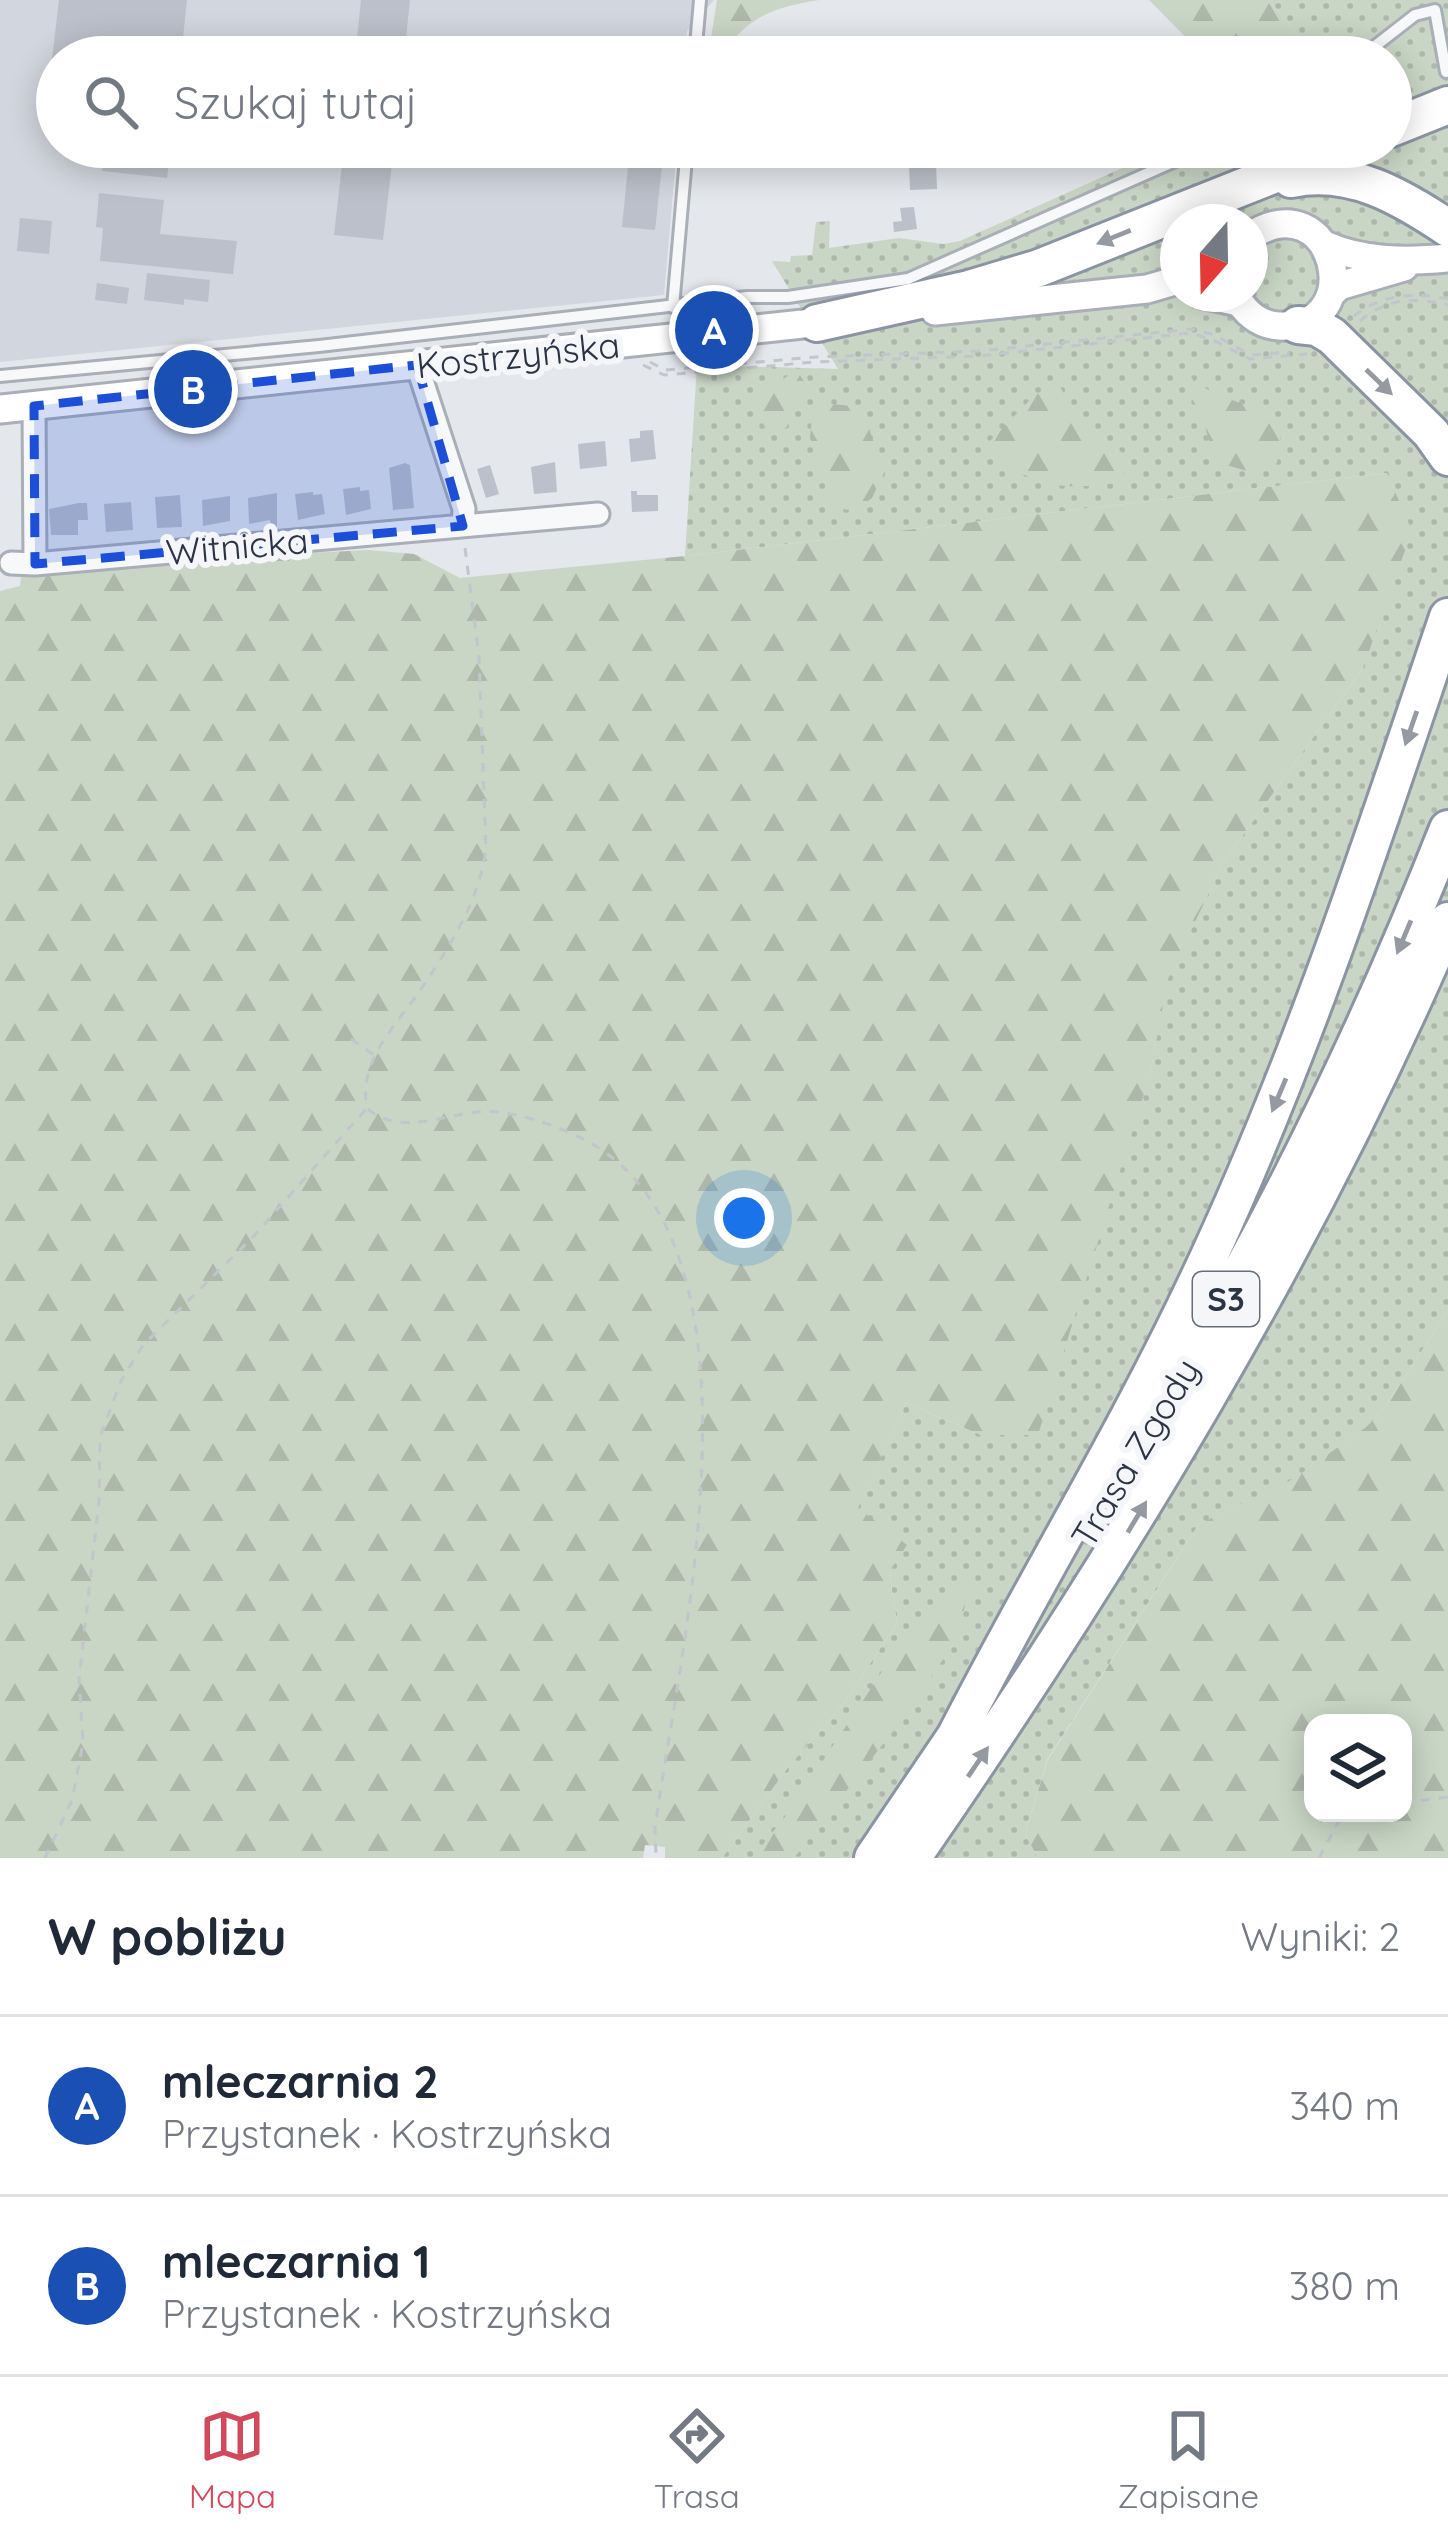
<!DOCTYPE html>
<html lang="pl">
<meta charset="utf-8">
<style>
:root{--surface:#fff;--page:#f2f2f3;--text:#1f2937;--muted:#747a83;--line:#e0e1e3;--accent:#d1495b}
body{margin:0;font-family:Quicksand,sans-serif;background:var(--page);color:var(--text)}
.controls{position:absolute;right:36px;bottom:36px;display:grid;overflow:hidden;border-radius:24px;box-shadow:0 6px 30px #0003}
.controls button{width:108px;height:108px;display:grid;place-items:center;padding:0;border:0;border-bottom:3px solid var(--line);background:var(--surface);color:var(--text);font:60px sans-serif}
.compass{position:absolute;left:1160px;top:204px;width:108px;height:108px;border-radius:50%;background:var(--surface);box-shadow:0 6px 30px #0003;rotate:200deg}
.you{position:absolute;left:744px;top:1218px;width:42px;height:42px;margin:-30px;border:9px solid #fff;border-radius:50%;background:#1a73e8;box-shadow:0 0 0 18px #1a73e833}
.badge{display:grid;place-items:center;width:78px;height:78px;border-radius:50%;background:var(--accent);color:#fff;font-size:39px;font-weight:700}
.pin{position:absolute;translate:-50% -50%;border:6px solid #fff;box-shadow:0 3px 12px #0006}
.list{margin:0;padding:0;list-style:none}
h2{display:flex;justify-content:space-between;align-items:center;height:156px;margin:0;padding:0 48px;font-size:51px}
h2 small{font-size:39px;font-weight:400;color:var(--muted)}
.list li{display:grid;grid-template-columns:78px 1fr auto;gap:36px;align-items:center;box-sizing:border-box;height:180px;padding:0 48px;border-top:3px solid var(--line)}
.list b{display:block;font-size:45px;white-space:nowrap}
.list p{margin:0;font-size:39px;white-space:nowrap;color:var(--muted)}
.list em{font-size:39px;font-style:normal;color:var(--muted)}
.icon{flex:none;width:66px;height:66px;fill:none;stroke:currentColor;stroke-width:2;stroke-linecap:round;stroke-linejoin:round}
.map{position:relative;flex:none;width:1448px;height:1858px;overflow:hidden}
.search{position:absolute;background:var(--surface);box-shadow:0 6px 30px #0003;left:36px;right:36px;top:36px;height:132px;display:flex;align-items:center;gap:30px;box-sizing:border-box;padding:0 42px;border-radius:66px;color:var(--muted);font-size:45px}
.sheet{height:516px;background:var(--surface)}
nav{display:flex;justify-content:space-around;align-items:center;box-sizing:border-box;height:168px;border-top:3px solid var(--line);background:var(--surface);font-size:33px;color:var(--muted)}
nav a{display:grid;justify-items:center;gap:6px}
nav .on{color:var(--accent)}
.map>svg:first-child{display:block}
.built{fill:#d2d6de}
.grass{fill:url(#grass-dots);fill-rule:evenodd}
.forest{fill:url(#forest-firs);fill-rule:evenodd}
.building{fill:#bbc0ca}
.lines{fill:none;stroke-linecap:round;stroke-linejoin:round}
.lane-casing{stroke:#a9aeb7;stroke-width:16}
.street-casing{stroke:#a9aeb7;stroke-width:27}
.secondary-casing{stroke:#a9aeb7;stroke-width:33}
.highway-casing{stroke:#8b94a3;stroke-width:42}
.path{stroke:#c2c5cb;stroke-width:3;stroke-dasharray:9 9;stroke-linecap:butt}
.lane{stroke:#f7f8fa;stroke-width:10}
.street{stroke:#f7f8fa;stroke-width:21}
.secondary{stroke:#fff;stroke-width:27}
.highway{stroke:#fff;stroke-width:36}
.oneway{fill:#959aa2}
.marked{fill:#1d4ed8;fill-opacity:0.2;stroke:#1d4ed8;stroke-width:9;stroke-dasharray:24 15;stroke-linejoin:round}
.labels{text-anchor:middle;stroke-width:12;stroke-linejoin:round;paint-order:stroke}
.shield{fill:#f4f6f9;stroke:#676e7b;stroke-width:3}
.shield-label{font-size:33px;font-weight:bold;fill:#2b3445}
.street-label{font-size:36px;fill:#2b3445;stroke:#f4f6f9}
</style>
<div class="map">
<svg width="1448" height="1858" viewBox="0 0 1448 1858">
<defs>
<pattern id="grass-dots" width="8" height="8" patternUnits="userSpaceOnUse" patternTransform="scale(3)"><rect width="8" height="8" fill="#c9d6c5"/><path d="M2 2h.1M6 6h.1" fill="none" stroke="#adb8ab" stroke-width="1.8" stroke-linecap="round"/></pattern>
<pattern id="forest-firs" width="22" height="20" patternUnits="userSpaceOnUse" patternTransform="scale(3)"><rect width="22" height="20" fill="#c9d6c5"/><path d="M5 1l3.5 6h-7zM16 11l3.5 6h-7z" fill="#adb8ab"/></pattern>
</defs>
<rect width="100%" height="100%" fill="#e4e7ec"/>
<!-- built -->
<path class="built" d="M0 0H714L687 31 685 57H57V147H677L664 295 0 362Z"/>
<!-- grass -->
<path class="grass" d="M1269 0H1448V1311L1382 1411 1366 1427 1295 1479 1199 1524 1047 1760 1025 1834 1038 1858H722L789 1766 844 1703 897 1623 889 1572 857 1509 906 1403 981 1435 1150 1074 1167 979 1223 863 1363 668 1387 473 685 556 697 365 838 369 772 261 790 262 791 256 812 255 816 222 830 221 829 248 899 238 943 244 960 241 1169 147H1391V57H1315ZM1178 222H1250V294H1178Z"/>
<!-- forest -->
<path class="forest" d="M717 0H819C772 8 748 16 720 57H708Z
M1149 0H1269L1315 57H1205Z
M789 375H800L807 386 786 428 769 431 741 398 778 383Z
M1189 376C1218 402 1246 400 1277 419L1281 435 1277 463 1251 472 1226 465 1210 445 1202 414 1180 381Z
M1057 379 1070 408 1126 456 1124 482C1064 490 1048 489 995 460L990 441 1030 400Z
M831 404 853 406 866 419 884 473 872 498 854 511 834 507 810 438 812 416Z
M1387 473 1412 531 1363 668 1223 863 1168 979 1150 1074 1038 1435H981L906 1403 858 1508 907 1545 889 1572 897 1623 844 1703 789 1766 722 1858H665V1847L645 1845 643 1858H0V591L20 586 22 567 369 550 414 554 460 578 685 556Z
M1448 1311V1858H1038L1025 1834 1047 1761 1199 1524 1295 1478 1366 1427 1382 1411ZM1313 1723H1403V1813H1313Z
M973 1577 955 1642 897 1726 794 1858H752L789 1812 909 1631Z"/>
<!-- building -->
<path class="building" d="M59 0H187L181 57H57V102L47 101Z
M361 0H410L404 57H355Z
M105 147H171L167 178 102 171Z
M344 147H394L383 240 334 235Z
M630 147H664L655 230 622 227Z
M936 163 937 189 910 190 909 165Z
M99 193 164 200 160 234 237 241 233 274 100 261 103 228 96 227Z
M914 207 917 229 894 232 893 222 902 221 900 208Z
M20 218 52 221 49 254 17 251Z
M147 273 210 280 208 302 184 299V305L144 300Z
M97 283 129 288 127 304 95 300Z
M653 430 656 459 631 462 629 439 640 438V431Z
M605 441 607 466 580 469 578 444Z
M555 462 557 492 534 494 531 467Z
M405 463 410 465 414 508 393 510 389 468Z
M490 465 499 494 486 498 477 469Z
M360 487V491L369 490 371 509 346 515 343 489Z
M631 491H637V495H658V511L632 512Z
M313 492V495L322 494 325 514 298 520 295 494Z
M277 493V533H271L270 520 249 524 248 498Z
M180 495 182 527 157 528 155 497Z
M230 496V521L203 526 202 500Z
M131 502 133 530 106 532 104 504Z
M79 503H87L88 520H78V535H51L49 509Z"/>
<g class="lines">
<defs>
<path id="lane" d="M695 57 700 0
M1361 57 1415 15 1435 10 1446 72
M673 307 687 147
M0 376 319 346 747 297H788L908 279 1207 147"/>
<path id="street" d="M417 365 464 509 463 526
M34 406 35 564
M11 563 35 564 598 514"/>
<path id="secondary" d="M1325 245C1363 262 1407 262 1448 258
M1202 294 1239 302
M1235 294C1244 312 1259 325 1279 326 1370 331 1336 181 1250 236
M1331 294 1339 286 1404 267
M935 311 1147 289 1178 280
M0 409 831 321"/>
<path id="highway" d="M1391 128 1448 105
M1291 179C1351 167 1400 196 1448 228
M817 323 969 289 1039 268 1343 147
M1298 325 1317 327 1332 336 1431 433 1448 457
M1130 1463C1255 1262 1361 1049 1448 829
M953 1741C1032 1586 1123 1439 1197 1282 1299 1067 1372 842 1448 617
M873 1858 965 1722
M912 1858C1117 1561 1306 1253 1448 921"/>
</defs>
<!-- lane casing -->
<use href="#lane" class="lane-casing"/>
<!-- street casing -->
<use href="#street" class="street-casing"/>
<!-- secondary casing -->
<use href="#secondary" class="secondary-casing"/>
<!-- highway casing -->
<use href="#highway" class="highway-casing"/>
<!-- path -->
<path class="path" d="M1354 316C1381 294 1415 292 1448 299
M1360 321C1387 298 1414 297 1448 305
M650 362 665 370 816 357 979 351 1191 329 1215 335 1250 355 1290 352
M643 365 664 375 815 362 979 356 1191 333 1213 340 1250 359 1307 354
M465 548 479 657 486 849C479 902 449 948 419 992 394 1028 358 1061 367 1108 403 1141 455 1107 498 1112 526 1115 560 1127 585 1140 781 1243 678 1655 655 1828L656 1858
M351 1039 374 1055
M1403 1803 1448 1797
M45 1858 72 1800 83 1743 79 1679 99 1502 100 1437 121 1381 143 1345 253 1237 366 1109
M1319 1858 1343 1813"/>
<!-- lane -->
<use href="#lane" class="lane"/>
<!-- street -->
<use href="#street" class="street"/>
<!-- secondary -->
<use href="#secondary" class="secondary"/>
<!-- highway -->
<use href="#highway" class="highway"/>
</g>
<!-- one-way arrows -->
<defs><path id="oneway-solid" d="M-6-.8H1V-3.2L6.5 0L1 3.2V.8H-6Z" transform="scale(3)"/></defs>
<g class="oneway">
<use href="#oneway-solid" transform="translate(1114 237) rotate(158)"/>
<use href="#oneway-solid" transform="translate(1379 382) rotate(44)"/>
<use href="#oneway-solid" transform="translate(1411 728) rotate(109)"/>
<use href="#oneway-solid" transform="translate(1404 937) rotate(113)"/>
<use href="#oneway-solid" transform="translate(1279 1095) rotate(113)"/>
<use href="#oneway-solid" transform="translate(1137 1517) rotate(-59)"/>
<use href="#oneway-solid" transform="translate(978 1762) rotate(-56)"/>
</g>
<!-- marked area -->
<path class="marked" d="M417 365 463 526 35 564 34 406Z"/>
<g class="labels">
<!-- shield labels -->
<rect class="shield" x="1193" y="1272" width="66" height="54" rx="9"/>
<g class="shield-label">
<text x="1226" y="1311">S3</text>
</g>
<!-- street labels -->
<g class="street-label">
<text transform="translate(518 355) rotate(-6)" y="13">Kostrzyńska</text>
<text transform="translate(237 546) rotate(-5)" y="13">Witnicka</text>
<text transform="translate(1135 1453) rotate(-59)" y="13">Trasa Zgody</text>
</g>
</g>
</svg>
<div class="controls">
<button><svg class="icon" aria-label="layers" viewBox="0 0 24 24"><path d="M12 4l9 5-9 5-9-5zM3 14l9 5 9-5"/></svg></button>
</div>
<svg class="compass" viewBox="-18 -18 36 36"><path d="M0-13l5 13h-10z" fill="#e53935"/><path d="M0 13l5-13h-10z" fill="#747a83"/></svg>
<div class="you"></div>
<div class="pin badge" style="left:714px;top:330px;background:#1a4fb4">A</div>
<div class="pin badge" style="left:193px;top:389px;background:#1a4fb4">B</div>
<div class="search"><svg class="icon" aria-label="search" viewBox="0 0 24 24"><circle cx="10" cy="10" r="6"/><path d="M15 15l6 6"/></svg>Szukaj tutaj</div>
</div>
<section class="sheet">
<h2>W pobliżu<small>Wyniki: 2</small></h2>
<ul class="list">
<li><span class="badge" style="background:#1a4fb4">A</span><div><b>mleczarnia 2</b><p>Przystanek · Kostrzyńska</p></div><em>340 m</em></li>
<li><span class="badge" style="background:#1a4fb4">B</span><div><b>mleczarnia 1</b><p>Przystanek · Kostrzyńska</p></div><em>380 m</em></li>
</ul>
</section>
<nav>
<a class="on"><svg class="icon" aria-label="map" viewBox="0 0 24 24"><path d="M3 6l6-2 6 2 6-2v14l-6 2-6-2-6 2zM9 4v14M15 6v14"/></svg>Mapa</a>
<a><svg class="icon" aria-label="directions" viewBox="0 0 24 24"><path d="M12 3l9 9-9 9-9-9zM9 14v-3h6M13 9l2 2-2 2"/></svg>Trasa</a>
<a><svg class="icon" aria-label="saved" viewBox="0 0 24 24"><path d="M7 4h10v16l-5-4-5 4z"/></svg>Zapisane</a>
</nav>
